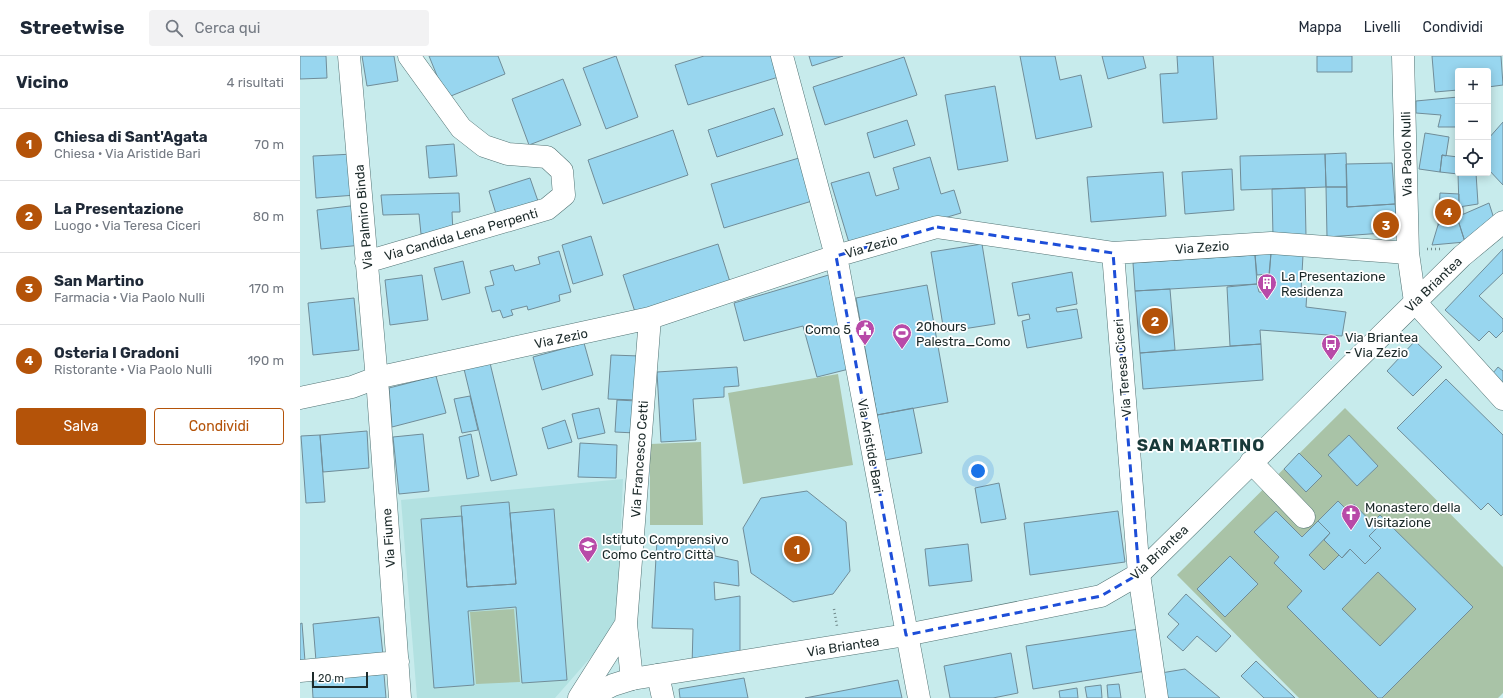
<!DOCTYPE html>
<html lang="it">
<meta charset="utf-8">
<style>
:root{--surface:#fff;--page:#f2f2f3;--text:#1f2937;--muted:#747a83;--line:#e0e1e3;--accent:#b45309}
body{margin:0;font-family:Rubik,sans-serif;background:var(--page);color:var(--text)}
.controls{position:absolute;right:12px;top:12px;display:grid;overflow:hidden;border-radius:4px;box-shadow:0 2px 10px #0003}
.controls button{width:36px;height:36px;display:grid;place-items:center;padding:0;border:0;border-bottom:1px solid var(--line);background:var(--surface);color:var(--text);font:20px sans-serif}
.scale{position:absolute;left:12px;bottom:10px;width:56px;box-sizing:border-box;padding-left:4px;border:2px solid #1c2a2a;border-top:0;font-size:11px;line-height:14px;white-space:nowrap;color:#1c2a2a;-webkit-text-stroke:3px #fff;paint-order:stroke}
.you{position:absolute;left:678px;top:415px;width:14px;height:14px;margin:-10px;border:3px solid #fff;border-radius:50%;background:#1a73e8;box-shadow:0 0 0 6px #1a73e833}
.badge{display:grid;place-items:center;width:26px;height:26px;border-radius:50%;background:var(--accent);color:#fff;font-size:13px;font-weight:700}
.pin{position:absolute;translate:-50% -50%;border:2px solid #fff;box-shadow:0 1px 4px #0006}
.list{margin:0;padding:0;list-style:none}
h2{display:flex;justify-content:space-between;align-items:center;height:52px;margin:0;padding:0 16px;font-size:17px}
h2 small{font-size:13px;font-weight:400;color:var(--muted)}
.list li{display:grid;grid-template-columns:26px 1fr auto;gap:12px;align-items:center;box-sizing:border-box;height:72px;padding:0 16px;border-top:1px solid var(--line)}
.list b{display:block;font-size:15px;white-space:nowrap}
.list p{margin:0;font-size:13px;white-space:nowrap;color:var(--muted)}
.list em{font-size:13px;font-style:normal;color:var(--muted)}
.actions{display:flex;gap:8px;padding:12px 16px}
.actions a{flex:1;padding:9px 0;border:1px solid var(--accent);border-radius:4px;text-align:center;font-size:14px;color:var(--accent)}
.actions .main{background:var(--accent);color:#fff}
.icon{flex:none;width:22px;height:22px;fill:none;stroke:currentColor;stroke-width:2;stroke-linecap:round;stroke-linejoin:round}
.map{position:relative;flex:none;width:1203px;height:642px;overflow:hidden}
header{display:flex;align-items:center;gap:24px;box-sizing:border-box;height:56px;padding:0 20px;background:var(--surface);border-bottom:1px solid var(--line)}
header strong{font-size:19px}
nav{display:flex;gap:22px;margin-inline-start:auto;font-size:14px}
.search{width:280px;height:36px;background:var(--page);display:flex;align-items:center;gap:10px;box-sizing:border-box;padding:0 14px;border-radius:4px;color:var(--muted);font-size:15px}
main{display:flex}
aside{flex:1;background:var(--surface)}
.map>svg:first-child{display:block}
.built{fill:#b2e1e1;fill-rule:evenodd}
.green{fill:#a9c3a7}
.building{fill:#98d6ef;stroke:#708d99;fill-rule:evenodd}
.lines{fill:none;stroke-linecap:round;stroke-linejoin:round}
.minor-casing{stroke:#537475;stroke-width:23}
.major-casing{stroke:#537475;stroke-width:23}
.path{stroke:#718a8b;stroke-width:2.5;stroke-dasharray:1 3;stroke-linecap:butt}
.minor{stroke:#fff;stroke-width:22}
.major{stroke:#fff;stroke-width:22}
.marked{fill:none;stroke:#1d4ed8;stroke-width:3;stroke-dasharray:8 5;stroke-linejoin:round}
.labels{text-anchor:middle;stroke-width:3.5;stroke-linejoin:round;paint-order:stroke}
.street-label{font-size:13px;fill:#1c2a2a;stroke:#fff}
.poi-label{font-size:13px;fill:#1c2a2a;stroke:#fff;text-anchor:start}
.district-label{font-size:17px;font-weight:bold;letter-spacing:1px;fill:#183939;stroke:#fff}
</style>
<header>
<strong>Streetwise</strong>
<div class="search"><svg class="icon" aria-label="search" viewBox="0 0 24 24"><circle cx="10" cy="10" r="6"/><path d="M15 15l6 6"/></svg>Cerca qui</div>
<nav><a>Mappa</a><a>Livelli</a><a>Condividi</a></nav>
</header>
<main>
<aside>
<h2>Vicino<small>4 risultati</small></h2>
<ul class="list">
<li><span class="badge">1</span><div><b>Chiesa di Sant'Agata</b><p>Chiesa · Via Aristide Bari</p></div><em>70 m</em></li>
<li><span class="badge">2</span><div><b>La Presentazione</b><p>Luogo · Via Teresa Ciceri</p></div><em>80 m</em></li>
<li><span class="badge">3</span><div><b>San Martino</b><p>Farmacia · Via Paolo Nulli</p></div><em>170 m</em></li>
<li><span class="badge">4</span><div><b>Osteria I Gradoni</b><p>Ristorante · Via Paolo Nulli</p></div><em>190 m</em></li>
</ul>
<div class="actions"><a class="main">Salva</a><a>Condividi</a></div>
</aside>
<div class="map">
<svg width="1203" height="642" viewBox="0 0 1203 642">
<rect width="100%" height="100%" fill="#c7ebec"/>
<!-- built -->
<path class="built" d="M323 423 317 560 298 593 255 642H117L101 444ZM209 446 210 457 253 454 267 623 222 627 216 551 168 555 174 629 121 463 162 460 161 450Z"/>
<!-- green -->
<path class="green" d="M538 318 553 409 443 428 428 337Z
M1045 352 1203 511V637L1198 642H999L877 519Z
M401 386 403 469H350V388Z
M214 553 220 626 176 628 170 556Z"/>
<!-- building -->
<path class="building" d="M0 0H26L27 22 0 23Z
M62 0H94L98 25 67 30Z
M129 0H198L205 18 146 42Z
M316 0 338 61 306 73 283 12Z
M404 0H479L485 19 388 49 375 9Z
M509 0H543L512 10Z
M720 0H755L760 24 781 19 792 71 736 83Z
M802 0H843L846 12 808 23Z
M877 0H913L917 63 863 67 860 18 878 17Z
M1017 0H1052V16H1017Z
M1132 0H1201L1203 29 1188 31V15H1158V34L1135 36Z
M604 1 617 39 525 69 513 31Z
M263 23 281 69 229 89 212 43Z
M695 30 708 105 658 114 645 39Z
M1158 41V71H1138L1141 59 1116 57V45Z
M474 52 483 79 417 101 408 74Z
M607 64 615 89 574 102 567 77Z
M1203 66V129L1188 113V83Z
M373 74 388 119 303 148 288 104Z
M1125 77 1149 81 1146 100 1142 99 1140 116 1119 113Z
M154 88 157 120 129 122 126 90Z
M1046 97 1047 131H1026L1025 98Z
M54 98 56 139 16 142 13 100Z
M1025 98 1026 131 941 134 940 100Z
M1142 99 1158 101V117H1176L1178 148 1159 151 1158 118 1140 116Z
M630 101 641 138 654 134 661 157 550 190 531 127 569 116 576 140 599 133 593 112Z
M499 102 512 145 424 172 411 128Z
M1092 107 1095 148 1047 151 1046 108Z
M932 113 934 154 885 158 882 116Z
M863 116 866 160 791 166 787 121Z
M230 122 239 148 197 161 189 135Z
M1026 131H1047V151L1095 148 1098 176 1027 181Z
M1005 132 1006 180 973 181 972 133Z
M159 137 160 156H152L153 177 121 178 119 158 83 159 81 139Z
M1140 137 1159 138V151H1163V158L1138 169Z
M1189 147 1196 169 1165 186 1157 161Z
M58 149 62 189 21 193 17 154Z
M1157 161 1165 186 1132 189 1138 169Z
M291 180 303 219 273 228 262 189Z
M418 188 430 226 335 256 323 219Z
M682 188 695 268 644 276 631 196Z
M1203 193V217L1179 240 1203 263V275L1196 282 1189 275 1179 285 1145 254Z
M259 195 271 236 259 239 260 245 228 254 227 250 211 254 213 259 203 262 200 254 192 256 185 231 194 229 190 215 213 209 215 215 240 208 238 201Z
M971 197 1003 199 1001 235H1007L1006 251 1046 256 1042 280 960 274 961 288 930 290 927 231 957 228 959 236 968 237Z
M971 197 969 218 957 219 955 199Z
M955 199 957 228 835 235 833 207Z
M163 205 170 237 142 244 134 212Z
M772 216 777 248 756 252 757 256 777 253 782 282 727 292 722 265 730 263 729 258 718 260 712 227Z
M532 218 553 312 517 321 503 270 444 285 434 247Z
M122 219 128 264 90 269 85 224Z
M627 229 648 346 577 359 556 242Z
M870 233 875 294 840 297 835 235Z
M54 242 59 294 13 299 8 247Z
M1115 285 1142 311 1113 340 1087 315Z
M284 287 293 319 242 334 233 301Z
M961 288 963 324 843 333 840 297Z
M311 299 340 300 337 344 308 343Z
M190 307 217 419 191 425 164 313Z
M437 311 439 330 424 331V341L393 343 396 384 361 386 357 316Z
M1198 311 1203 315V331L1188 323Z
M136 320 146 357 92 371 89 332Z
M1146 323 1203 379V458L1201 460 1188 447 1181 454 1097 372Z
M170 340 178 374 162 377 154 343Z
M317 344 337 345 335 377 315 376Z
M299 352 305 377 278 383 272 358Z
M613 352 622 397 585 404 577 359Z
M265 364 272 386 248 393 242 372Z
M67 375 69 412 23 416 20 379Z
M123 378 129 435 99 438 93 381Z
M171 378 179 420 167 423 159 381Z
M20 379 25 446 6 447 1 380Z
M1049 379 1078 410 1057 430 1028 399Z
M280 387 317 389 316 422 278 421Z
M999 397 1022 420 1006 436 984 413Z
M699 427 706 463 681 467 675 432Z
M507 435 546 466 550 515 533 538 493 546 451 517 443 472 461 442Z
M1038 445 1048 455 1054 448 1077 472 1069 480 1081 492 1065 508 1050 493 1042 502 1024 484 1030 477 1018 465Z
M209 446 216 528 167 531 161 450Z
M254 453 267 624 222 627 216 551 168 555 174 629 134 632 121 463 162 460 167 531 216 528 210 457Z
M818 455 825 506 730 519 724 467Z
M976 455 1002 481 1018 465 1030 477 1009 499 1024 514 1039 499 1042 502 1050 493 1065 508 1081 492 1069 480 1077 472 1072 467 1080 459 1173 551 1082 642H1078L987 551 1002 535 974 507 979 501 954 476ZM1078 516 1116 553 1080 590 1042 553Z
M357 484 414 487 415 500 438 505 439 530 414 526 415 544 440 540V602L392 611 393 573 352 572Z
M668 488 672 525 629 530 625 493Z
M930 500 958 528 925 561 897 533Z
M886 538 931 580 916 596 897 580 883 595 867 581 879 568 868 558Z
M79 561 83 599 16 605 13 568Z
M2 567 5 605 0 606V568Z
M839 573 846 615 733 633 726 590Z
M711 597 718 637 693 642H650L644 610Z
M956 605 995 642H964L941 620Z
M885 613 920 642H863L861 617Z
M84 618 86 642H13L12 624Z
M444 622 448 642H380L379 633Z
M598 624 602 642H505Z
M819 628 821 642H808L807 629Z
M801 629 802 642H787L785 631Z
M777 632 778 642H760L759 635Z"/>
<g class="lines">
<defs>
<path id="minor" d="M49 0 78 336 100 642
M482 0 536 200 619 642
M1103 0 1108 197
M813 197 839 518 857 642
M66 206 247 153 264 139 262 115 247 101 208 98 184 90 161 72 109 0
M0 342 52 331 76 322 350 262 536 200 637 171 813 197 971 187 1108 197 1115 246 1203 343
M951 406 1004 461
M326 568 332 623
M0 615 98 606
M358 619 363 642
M279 642 326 568 350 262"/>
<path id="major" d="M287 642 313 629 332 623 606 579 801 540 839 518 1162 200 1203 166"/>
</defs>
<!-- minor casing -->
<use href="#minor" class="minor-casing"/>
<!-- major casing -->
<use href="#major" class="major-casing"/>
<!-- path -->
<path class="path" d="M1127 193H1140
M534 553 537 570"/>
<!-- minor -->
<use href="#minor" class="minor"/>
<!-- major -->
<use href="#major" class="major"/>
</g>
<!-- marked area -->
<path class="marked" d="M637 171 813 197 839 518 801 540 606 579 536 200Z"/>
<!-- icons -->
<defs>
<symbol id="building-pin" viewBox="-11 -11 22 30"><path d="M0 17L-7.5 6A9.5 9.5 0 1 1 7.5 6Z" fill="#b84aa8" stroke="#fff"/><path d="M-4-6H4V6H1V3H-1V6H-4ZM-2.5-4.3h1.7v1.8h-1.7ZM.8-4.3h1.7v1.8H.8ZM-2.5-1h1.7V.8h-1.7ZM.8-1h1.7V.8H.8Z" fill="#fff"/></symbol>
<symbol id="civic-pin" viewBox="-11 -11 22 30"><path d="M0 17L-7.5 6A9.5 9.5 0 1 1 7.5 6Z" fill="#b84aa8" stroke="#fff"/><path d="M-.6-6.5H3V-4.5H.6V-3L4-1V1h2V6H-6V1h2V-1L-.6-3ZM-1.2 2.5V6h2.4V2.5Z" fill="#fff"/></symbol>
<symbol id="stadium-pin" viewBox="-11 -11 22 30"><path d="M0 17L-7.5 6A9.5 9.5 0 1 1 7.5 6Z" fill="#b84aa8" stroke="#fff"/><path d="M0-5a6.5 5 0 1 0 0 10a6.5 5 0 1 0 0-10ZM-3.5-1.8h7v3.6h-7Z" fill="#fff"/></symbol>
<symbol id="bus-pin" viewBox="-11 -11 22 30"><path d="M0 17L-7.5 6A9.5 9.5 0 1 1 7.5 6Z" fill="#b84aa8" stroke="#fff"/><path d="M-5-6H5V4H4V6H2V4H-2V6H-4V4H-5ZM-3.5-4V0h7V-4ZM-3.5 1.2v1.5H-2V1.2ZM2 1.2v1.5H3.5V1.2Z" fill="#fff"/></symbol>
<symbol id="church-pin" viewBox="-11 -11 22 30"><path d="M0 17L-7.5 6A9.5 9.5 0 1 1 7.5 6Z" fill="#b84aa8" stroke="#fff"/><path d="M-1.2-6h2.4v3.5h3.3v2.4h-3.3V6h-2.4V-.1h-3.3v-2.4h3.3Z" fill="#fff"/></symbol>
<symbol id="school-pin" viewBox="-11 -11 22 30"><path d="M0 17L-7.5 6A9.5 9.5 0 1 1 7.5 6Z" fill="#b84aa8" stroke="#fff"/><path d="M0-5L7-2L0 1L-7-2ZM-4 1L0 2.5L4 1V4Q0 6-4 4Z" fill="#fff"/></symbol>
</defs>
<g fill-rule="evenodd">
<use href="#building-pin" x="956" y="216" width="22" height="30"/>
<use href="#civic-pin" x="554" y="262" width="22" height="30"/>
<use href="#stadium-pin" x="591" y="266" width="22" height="30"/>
<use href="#bus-pin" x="1020" y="277" width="22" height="30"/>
<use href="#church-pin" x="1040" y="447" width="22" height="30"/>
<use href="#school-pin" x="277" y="479" width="22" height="30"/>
</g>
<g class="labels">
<!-- street labels -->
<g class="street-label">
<text transform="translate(1106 98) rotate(-91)" y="5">Via Paolo Nulli</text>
<text transform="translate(63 161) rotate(-95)" y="5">Via Palmiro Binda</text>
<text transform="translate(161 178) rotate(-16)" y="5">Via Candida Lena Perpenti</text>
<text transform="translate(571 190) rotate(-16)" y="5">Via Zezio</text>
<text transform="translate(902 191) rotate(-4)" y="5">Via Zezio</text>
<text transform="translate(1133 228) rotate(-44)" y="5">Via Briantea</text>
<text transform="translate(261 282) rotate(-12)" y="5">Via Zezio</text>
<text transform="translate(822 312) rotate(-95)" y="5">Via Teresa Ciceri</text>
<text transform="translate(571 390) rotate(80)" y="5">Via Aristide Bari</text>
<text transform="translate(339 403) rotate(-86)" y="5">Via Francesco Cetti</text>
<text transform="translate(88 482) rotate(-94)" y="5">Via Fiume</text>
<text transform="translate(859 496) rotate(-43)" y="5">Via Briantea</text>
<text transform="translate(543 590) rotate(-9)" y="5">Via Briantea</text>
</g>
<!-- poi labels -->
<g class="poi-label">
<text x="981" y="225">La Presentazione<tspan x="981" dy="15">Residenza</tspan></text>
<text x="616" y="275">20hours<tspan x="616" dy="15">Palestra_Como</tspan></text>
<text x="551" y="278" text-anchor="end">Como 5</text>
<text x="1045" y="286">Via Briantea<tspan x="1045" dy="15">- Via Zezio</tspan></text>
<text x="1065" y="456">Monastero della<tspan x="1065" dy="15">Visitazione</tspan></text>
<text x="302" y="488">Istituto Comprensivo<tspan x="302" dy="15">Como Centro Città</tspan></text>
</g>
<!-- district labels -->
<g class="district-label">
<text x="901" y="395">SAN MARTINO</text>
</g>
</g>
</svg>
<div class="controls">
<button>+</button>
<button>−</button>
<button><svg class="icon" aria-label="locate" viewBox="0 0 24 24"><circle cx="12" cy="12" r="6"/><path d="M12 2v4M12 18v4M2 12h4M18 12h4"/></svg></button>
</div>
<div class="scale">20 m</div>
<div class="you"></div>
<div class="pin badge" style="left:497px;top:493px">1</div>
<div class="pin badge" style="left:855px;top:265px">2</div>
<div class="pin badge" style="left:1086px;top:169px">3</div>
<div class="pin badge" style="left:1148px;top:156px">4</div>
</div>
</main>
